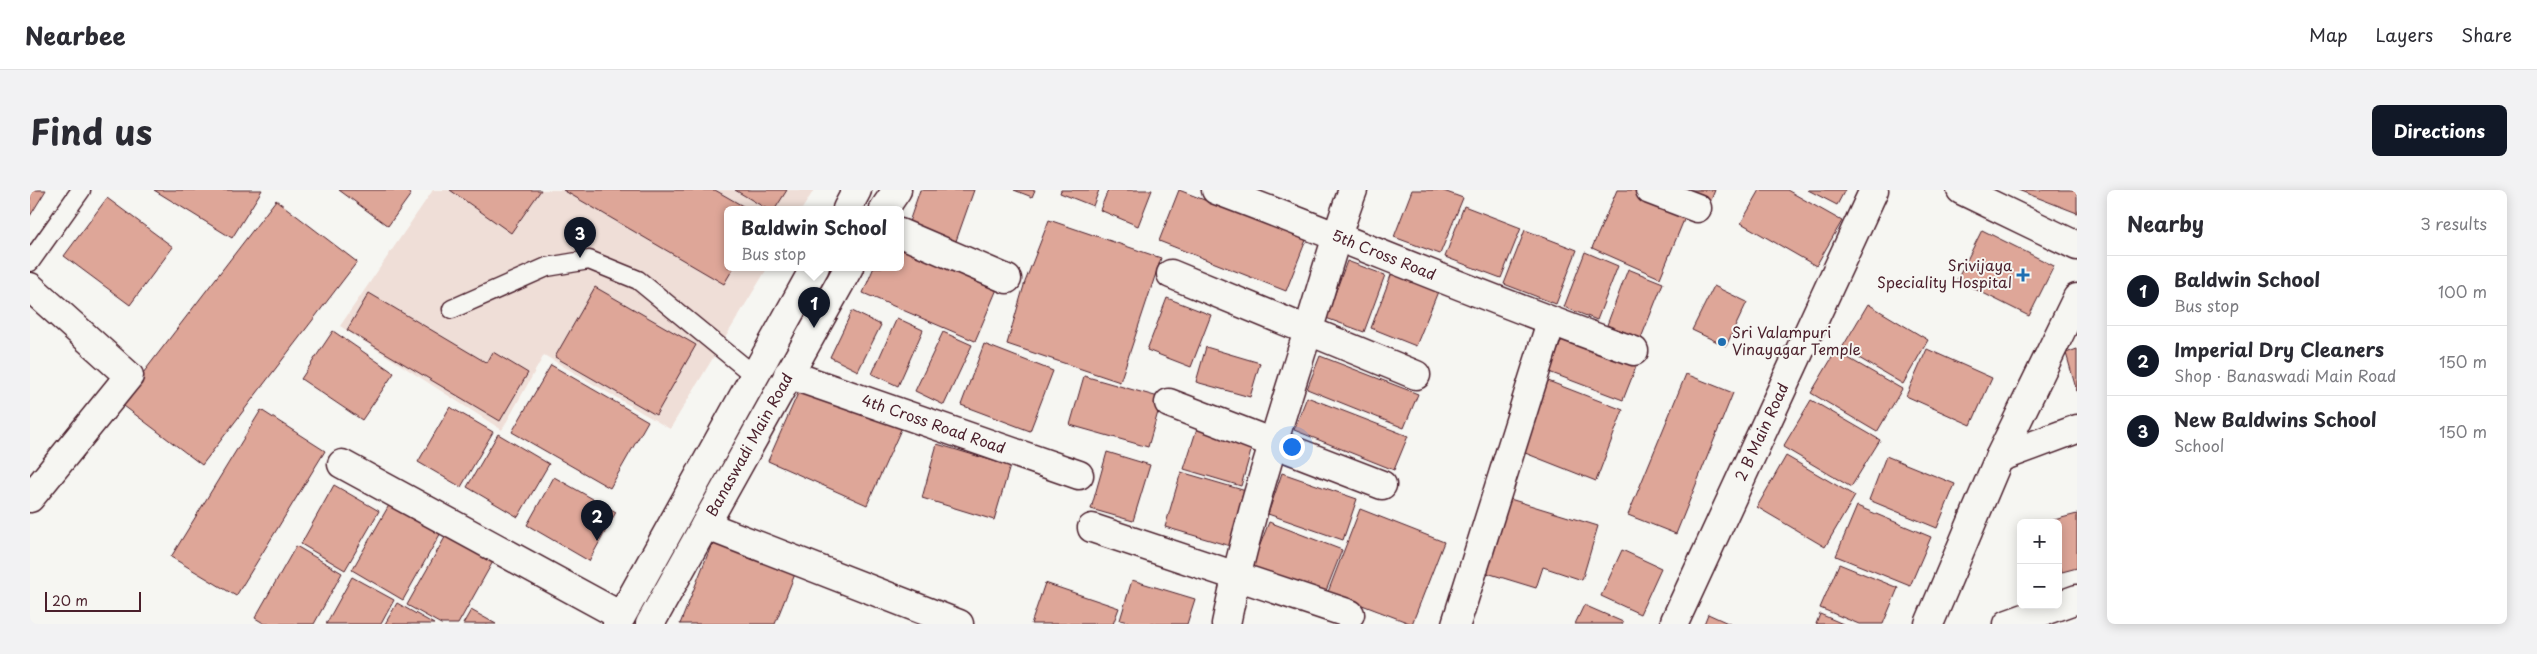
<!DOCTYPE html>
<meta charset="utf-8">
<style>
:root{--surface:#fff;--page:#f2f2f3;--text:#2b2b33;--muted:#7c7c81;--line:#e1e1e2;--accent:#111827}
body{margin:0;font-family:"Playpen Sans",sans-serif;background:var(--page);color:var(--text)}
.controls{position:absolute;right:15px;bottom:15px;display:grid;overflow:hidden;border-radius:8px;box-shadow:0 2px 12px #0003}
.controls button{width:45px;height:45px;display:grid;place-items:center;padding:0;border:0;border-bottom:1px solid var(--line);background:var(--surface);color:var(--text);font:25px sans-serif}
.scale{position:absolute;left:15px;bottom:12px;width:96px;box-sizing:border-box;padding-left:5px;border:2px solid #4a1f2b;border-top:0;font-size:14px;line-height:18px;white-space:nowrap;color:#4a1f2b;-webkit-text-stroke:4px #f6f6f2;paint-order:stroke}
.you{position:absolute;left:1261px;top:256px;width:18px;height:18px;margin:-12px;border:4px solid #fff;border-radius:50%;background:#1a73e8;box-shadow:0 0 0 8px #1a73e833}
.badge{display:grid;place-items:center;width:32px;height:32px;border-radius:50%;background:var(--accent);color:#fff;font-size:16px;font-weight:700}
.pin{position:absolute;translate:-50% -41px;filter:drop-shadow(0 1px 2px #0008)}
.pin::after{content:'';position:absolute;top:26px;width:18px;height:15px;background:inherit;clip-path:polygon(0 0,100% 0,50% 100%)}
.popup{position:absolute;left:694px;top:16px;width:180px;height:65px;box-sizing:border-box;display:grid;place-content:center;border-radius:8px;background:var(--surface);filter:drop-shadow(0 1px 4px #0005);font-size:16px;white-space:nowrap;color:var(--muted)}
.popup b{font-size:19px;color:var(--text)}
.popup::after{content:'';position:absolute;left:50%;top:100%;margin-left:-10px;border:10px solid transparent;border-top-color:var(--surface)}
.list{margin:0;padding:0;list-style:none}
h2{display:flex;justify-content:space-between;align-items:center;height:65px;margin:0;padding:0 20px;font-size:21px}
h2 small{font-size:16px;font-weight:400;color:var(--muted)}
.list li{display:grid;grid-template-columns:32px 1fr auto;gap:15px;align-items:center;box-sizing:border-box;height:70px;padding:0 20px;border-top:1px solid var(--line)}
.list b{display:block;font-size:19px;white-space:nowrap}
.list p{margin:0;font-size:16px;white-space:nowrap;color:var(--muted)}
.list em{font-size:16px;font-style:normal;color:var(--muted)}
.map{position:relative;flex:none;width:2047px;height:434px;overflow:hidden;border-radius:8px}
header{display:flex;align-items:center;gap:30px;box-sizing:border-box;height:70px;padding:0 25px;background:var(--surface);border-bottom:1px solid var(--line)}
header strong{font-size:24px}
nav{display:flex;gap:28px;margin-inline-start:auto;font-size:18px}
.intro{display:flex;align-items:center;justify-content:space-between;box-sizing:border-box;height:120px;padding:0 30px}
h1{margin:0;font-size:35px}
.button{padding:12px 22px;border-radius:8px;background:var(--accent);color:#fff;font-size:18px;font-weight:700}
main{display:flex;gap:30px;padding:0 30px}
aside{flex:1;background:var(--surface);border-radius:8px;box-shadow:0 2px 12px #0003}
.map>svg:first-child{display:block}
.built{fill:#efded7}
.building{fill:#dea698;stroke:#4a1f2b}
.lines{fill:none;stroke-linecap:round;stroke-linejoin:round}
.lane-casing{stroke:#4a1f2b;stroke-width:21}
.street-casing{stroke:#4a1f2b;stroke-width:31}
.secondary-casing{stroke:#4a1f2b;stroke-width:31}
.lane{stroke:#f6f6f2;stroke-width:18}
.street{stroke:#f6f6f2;stroke-width:28}
.secondary{stroke:#f6f6f2;stroke-width:28}
.poi-dot{fill:#1f6fb2;stroke:#f6f6f2;stroke-width:2}
.labels{text-anchor:middle;stroke-width:4;stroke-linejoin:round;paint-order:stroke}
.street-label{font-size:15px;fill:#4a1f2b;stroke:#f6f6f2}
.poi-label{font-size:15px;fill:#4a1f2b;stroke:#f6f6f2;text-anchor:end}
</style>
<header>
<strong>Nearbee</strong>
<nav><a>Map</a><a>Layers</a><a>Share</a></nav>
</header>
<div class="intro"><h1>Find us</h1><a class="button">Directions</a></div>
<main>
<div class="map">
<svg width="2047" height="434" viewBox="0 0 2047 434">
<rect width="100%" height="100%" fill="#f6f6f2"/>
<filter id="ink" filterUnits="userSpaceOnUse"><feTurbulence type="fractalNoise" baseFrequency=".02" numOctaves="2"/><feDisplacementMap in="SourceGraphic" scale="10" xChannelSelector="R" yChannelSelector="G"/><feConvolveMatrix kernelMatrix="1 2 1 2 8 2 1 2 1" color-interpolation-filters="sRGB"/></filter>
<g filter="url(#ink)">
<!-- built -->
<path class="built" d="M403 0H784L772 19H698V77H738L640 239 514 165 472 240 310 136Z"/>
<!-- building -->
<path class="building" d="M0 0H16L0 26Z
M124 0H232L202 48Z
M309 0H375L381 4 358 36Z
M420 0H511L481 43Z
M533 0H685L718 19H698V77H704L694 94Z
M705 0H757L745 19H737Z
M890 0H944L926 51 878 35Z
M984 0H1005L1002 7Z
M1031 0H1069L1063 16 1030 3Z
M1078 0H1122L1108 36 1070 20Z
M1149 0 1276 50 1256 101 1129 51Z
M1382 0H1411L1433 8 1410 64 1364 47Z
M1587 0H1611L1658 20 1630 88 1562 58Z
M1647 0H1685L1680 13Z
M1730 0H1757L1812 31 1786 76 1711 33Z
M1778 0H1815L1807 15Z
M1988 0H2047V23Z
M77 8 143 57 100 115 34 66Z
M246 10 327 72 172 275 90 213Z
M1434 16 1491 38 1471 88 1415 67Z
M1019 30 1131 68 1090 192 977 154 995 92Z
M1495 40 1547 60 1526 114 1474 94Z
M1952 40 2024 76 1999 126 1927 90Z
M870 57 967 99 945 151 833 103 844 77H870Z
M1555 62 1588 76 1567 130 1534 117Z
M1317 71 1355 85 1334 142 1296 128Z
M1598 79 1633 93 1611 148 1577 135Z
M1363 80 1409 99 1386 156 1341 138Z
M1684 96 1717 112 1696 156 1662 140Z
M565 97 666 155 626 225 525 167Z
M339 103 457 173 463 162 498 183 470 231 317 140Z
M1137 108 1181 125 1161 177 1117 160Z
M1838 114 1898 150 1873 194 1812 158Z
M822 121 851 135 828 181 800 167Z
M867 128 893 140 868 196 842 184Z
M303 141 364 183 332 230 271 189Z
M913 142 942 155 914 215 885 201Z
M1534 144 1608 172 1593 210 1519 182Z
M954 154 1023 181 1000 241 931 215Z
M1176 157 1230 173 1220 207 1166 192Z
M1897 159 1962 188 1941 235 1876 206Z
M2047 159V202L2036 163Z
M1806 161 1872 199 1847 242 1781 203Z
M1290 166 1388 204 1374 238 1277 199Z
M521 175 618 231 580 298 482 242Z
M1656 184 1703 203 1646 344 1598 325Z
M1054 186 1132 208 1118 257 1040 235Z
M1513 189 1593 220 1566 291 1485 259Z
M773 192 872 237 837 315 738 271Z
M1277 207 1378 246 1364 280 1264 240Z
M1781 210 1850 250 1821 297 1753 257Z
M420 217 463 242 431 297 388 272Z
M231 220 295 261 206 406 141 367Z
M1169 232 1223 254 1211 296 1154 279Z
M468 244 519 274 488 327 437 297Z
M907 254 980 276 964 330 892 308Z
M1077 262 1120 275 1103 331 1061 319Z
M1756 266 1825 306 1795 357 1727 317Z
M1856 266 1925 294 1907 338 1839 310Z
M1151 282 1216 301 1200 356 1135 337Z
M1252 283 1327 309 1313 350 1238 324Z
M524 287 586 322 559 371 497 335Z
M304 295 349 321 315 380 271 354Z
M1480 309 1568 336 1552 390 1513 377 1506 398 1457 383Z
M362 310 413 339 373 410 322 380Z
M1827 316 1901 347 1880 396 1806 366Z
M1330 319 1414 352 1382 434 1298 402Z
M2047 324V378L2032 382 2028 367V333L2020 331Z
M1239 332 1312 360 1292 411 1219 383Z
M418 342 465 368 428 434H411L377 415Z
M685 346 767 379 745 434H650Z
M266 356 312 383 284 434H235L225 428Z
M1592 360 1631 378 1610 424 1571 406Z
M1809 374 1868 398 1853 434H1829L1790 418Z
M322 387 364 410 351 434H296Z
M1102 390 1165 409 1157 434H1105L1090 430Z
M1015 393 1089 418 1083 434H1001Z
M367 413 404 434H355Z
M1554 415 1593 432 1592 434H1545Z
M441 420 466 434H433Z
M1678 424 1700 434H1674Z
M1790 424 1813 434H1786Z"/>
<g class="lines">
<defs>
<path id="lane" d="M0 72 51 0
M422 119 517 77 559 70 608 90 725 186"/>
<g id="street">
<path id="s1" d="M1186 0C1326 52 1463 112 1604 161"/>
<path d="M1620 0 1667 18"/>
<path d="M1931 0 2047 56"/>
<path d="M870 43 977 89"/>
<path d="M1141 84 1386 185"/>
<path d="M0 97 99 186 0 308"/>
<path id="s2" d="M758 184 1049 285"/>
<path d="M1139 213 1352 295"/>
<path d="M1969 268 2047 239"/>
<path d="M312 274 591 426"/>
<path d="M675 335 929 434"/>
<path d="M1062 338 1320 424"/>
<path id="s3" d="M1645 431 1844 0"/>
<path d="M1196 434C1216 334 1248 238 1278 141 1293 94 1305 47 1323 0"/>
<path d="M1426 434 1521 132"/>
<path d="M1899 434 1969 268 2047 108"/>
<path d="M1978 434 2047 409"/>
</g>
<g id="secondary">
<path d="M817 19 827 0"/>
<path d="M854 19 867 0"/>
<path d="M587 434 785 77"/>
<path id="s4" d="M620 434 819 77"/>
</g>
</defs>
<!-- lane casing -->
<use href="#lane" class="lane-casing"/>
<!-- street casing -->
<use href="#street" class="street-casing"/>
<!-- secondary casing -->
<use href="#secondary" class="secondary-casing"/>
<!-- lane -->
<use href="#lane" class="lane"/>
<!-- street -->
<use href="#street" class="street"/>
<!-- secondary -->
<use href="#secondary" class="secondary"/>
</g>
</g>
<!-- markers -->
<g class="poi-dot">
<path d="M1990.5 77.5h5v5h5v5h-5v5h-5v-5h-5v-5h5z"/>
<circle cx="1692" cy="152" r="5"/>
</g>
<g class="labels">
<!-- street labels -->
<g class="street-label">
<text dy="5" stroke="none"><textPath href="#s1" startOffset="180">5th Cross Road</textPath></text>
<text dy="5" stroke="none"><textPath href="#s2" startOffset="154">4th Cross Road Road</textPath></text>
<text dy="5" stroke="none"><textPath href="#s3" startOffset="208">2 B Main Road</textPath></text>
<text dy="5" stroke="none"><textPath href="#s4" startOffset="205">Banaswadi Main Road</textPath></text>
</g>
<!-- poi labels -->
<g class="poi-label">
<text x="1982" y="81">Srivijaya<tspan x="1982" dy="17">Speciality Hospital</tspan></text>
<text x="1702" y="148" text-anchor="start">Sri Valampuri<tspan x="1702" dy="17">Vinayagar Temple</tspan></text>
</g>
</g>
</svg>
<div class="controls">
<button>+</button>
<button>−</button>
</div>
<div class="scale">20 m</div>
<div class="you"></div>
<div class="pin badge" style="left:784px;top:138px">1</div>
<div class="popup"><b>Baldwin School</b>Bus stop</div>
<div class="pin badge" style="left:567px;top:351px">2</div>
<div class="pin badge" style="left:550px;top:68px">3</div>
</div>
<aside>
<h2>Nearby<small>3 results</small></h2>
<ul class="list">
<li><span class="badge">1</span><div><b>Baldwin School</b><p>Bus stop</p></div><em>100 m</em></li>
<li><span class="badge">2</span><div><b>Imperial Dry Cleaners</b><p>Shop · Banaswadi Main Road</p></div><em>150 m</em></li>
<li><span class="badge">3</span><div><b>New Baldwins School</b><p>School</p></div><em>150 m</em></li>
</ul>
</aside>
</main>
